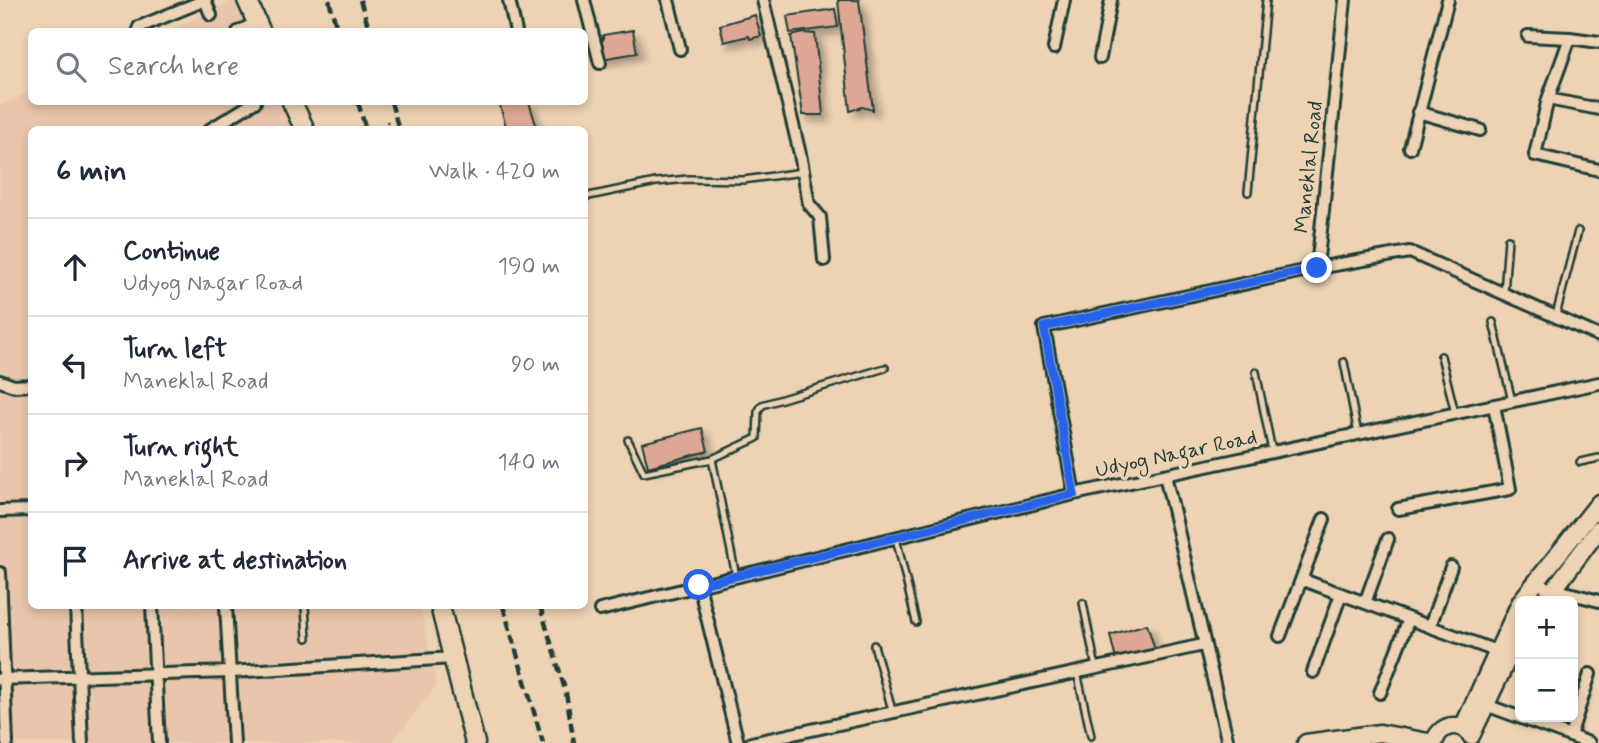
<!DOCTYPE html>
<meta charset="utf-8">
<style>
:root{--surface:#fff;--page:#f2f2f3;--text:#1f2937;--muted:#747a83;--line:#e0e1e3}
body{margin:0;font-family:Mynerve,sans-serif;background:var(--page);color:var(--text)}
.controls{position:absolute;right:21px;bottom:21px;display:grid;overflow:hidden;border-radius:10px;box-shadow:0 4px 10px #0003}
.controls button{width:63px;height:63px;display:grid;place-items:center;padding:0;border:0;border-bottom:2px solid var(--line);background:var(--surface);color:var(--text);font:35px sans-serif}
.stop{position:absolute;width:21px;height:21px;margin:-16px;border:5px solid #2563eb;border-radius:50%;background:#fff}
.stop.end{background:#2563eb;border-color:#fff;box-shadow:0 2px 7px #0008}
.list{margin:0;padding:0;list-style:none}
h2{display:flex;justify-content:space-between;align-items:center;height:91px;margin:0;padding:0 28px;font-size:30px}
h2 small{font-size:23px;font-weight:400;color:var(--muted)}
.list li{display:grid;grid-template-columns:46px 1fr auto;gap:21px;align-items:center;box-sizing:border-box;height:98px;padding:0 28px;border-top:2px solid var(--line)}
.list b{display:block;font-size:26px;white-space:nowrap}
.list p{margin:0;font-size:23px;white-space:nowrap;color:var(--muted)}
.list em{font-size:23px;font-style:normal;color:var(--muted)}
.icon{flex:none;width:38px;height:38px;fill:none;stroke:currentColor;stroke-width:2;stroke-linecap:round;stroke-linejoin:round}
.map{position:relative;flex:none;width:1599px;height:743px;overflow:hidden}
.search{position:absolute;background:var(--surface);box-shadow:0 4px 10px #0003;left:28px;top:28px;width:560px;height:77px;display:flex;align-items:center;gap:18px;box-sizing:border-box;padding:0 24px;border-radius:10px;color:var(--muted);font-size:26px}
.panel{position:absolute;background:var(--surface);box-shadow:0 4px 10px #0003;left:28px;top:126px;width:560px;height:483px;border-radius:10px}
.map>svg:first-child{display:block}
.built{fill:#e8c5ab}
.building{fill:#dea795;stroke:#1f3d34;stroke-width:2;filter:url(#shadow)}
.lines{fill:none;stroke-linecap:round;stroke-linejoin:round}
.service-casing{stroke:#1f3d34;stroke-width:10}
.minor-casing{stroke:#1f3d34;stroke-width:16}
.secondary-casing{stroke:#1f3d34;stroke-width:21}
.trunk-casing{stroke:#1f3d34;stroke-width:23}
.path{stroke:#1f3d34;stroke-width:2.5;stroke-dasharray:2 5;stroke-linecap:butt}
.service{stroke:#edd2b4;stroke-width:5}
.minor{stroke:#edd2b4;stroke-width:10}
.secondary{stroke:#edd2b4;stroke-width:16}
.trunk{stroke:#edd2b4;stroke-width:18}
.rail{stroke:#1f3d34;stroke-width:4.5;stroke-dasharray:10 5;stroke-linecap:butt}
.route{stroke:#2563eb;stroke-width:9}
.labels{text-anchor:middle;stroke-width:7;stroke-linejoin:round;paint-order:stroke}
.street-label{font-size:21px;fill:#1f3d34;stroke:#edd2b4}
</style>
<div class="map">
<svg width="1599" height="743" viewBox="0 0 1599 743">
<defs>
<filter id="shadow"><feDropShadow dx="6" dy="6" stdDeviation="3.5" flood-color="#0004"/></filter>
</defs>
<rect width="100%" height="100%" fill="#edd2b4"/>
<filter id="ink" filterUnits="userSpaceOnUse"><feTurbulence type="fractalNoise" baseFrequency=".0143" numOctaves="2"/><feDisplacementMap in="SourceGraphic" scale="14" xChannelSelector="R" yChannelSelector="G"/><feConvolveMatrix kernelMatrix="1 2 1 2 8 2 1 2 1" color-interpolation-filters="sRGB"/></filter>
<g filter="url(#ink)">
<!-- built -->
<path class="built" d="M235 0 250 31 165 32Z
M31 91 32 102H281L293 129 32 130V606H421L436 686 391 743H0V106Z"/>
<!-- building -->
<path class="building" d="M838 0H859L873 110 862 107 850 111Z
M835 9 838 27 790 33 787 16Z
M755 15 761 36 750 39 749 36 724 42 720 25Z
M633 30 637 53 601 59 598 41 603 40V35Z
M804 33 815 34 823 115H803L791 36Z
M499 102H529L537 128 507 130Z
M702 428 708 451 648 467 642 443Z
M1147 624 1155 650 1116 660 1110 635Z
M1573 679 1584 683 1573 717Z
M1547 717H1573L1570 724Z"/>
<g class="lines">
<defs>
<path id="service" d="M1248 192 1266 0
M584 197 656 182 688 179 743 180 803 172
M1504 293 1508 239
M1556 315 1578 231
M1493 322 1512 401
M1441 356 1455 413
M1344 362 1358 434
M1256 372 1272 451
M628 440 644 473 712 459
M1580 462 1599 458
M896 538 916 622
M736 576 712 459 757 438 758 412 762 405 885 368
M1083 603 1096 668
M305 606 307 638
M874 645 892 710
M1077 672 1091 736"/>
<path id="minor" d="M205 0 211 15
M509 0 516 32
M584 0 600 63
M668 0 680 49
M763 0 800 154 809 204 820 217 824 260
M139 27 205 0
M238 32 257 22
M1528 36 1570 38
M1599 42 1570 38 1548 99 1535 155 1599 170
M1054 48 1064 0
M1100 58 1111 0
M1548 99 1599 109
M1418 112 1480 130
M209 130 255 102
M1410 148 1448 0
M1317 268 1410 252 1599 336
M0 381 14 386 32 385
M1165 475 1228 743
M1074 494 1044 327 1317 268 1345 0
M1398 509 1510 489 1494 405
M0 511 32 510
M0 573 7 743
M1303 580 1496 651
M1535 584 1599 601
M699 585 738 743
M1365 603 1388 539
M76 606 82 743
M152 606 159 743
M226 606 234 743
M600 610 1074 494 1599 383
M1430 626 1451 567
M1280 636 1324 519
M1313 672 1341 594
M0 679 230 672 453 658
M1380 693 1409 619
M1486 705 1589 743
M1570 736 1590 674
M751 743 1203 645"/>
<path id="secondary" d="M1521 601 1599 503
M1545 601 1599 529
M1463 727 1520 603
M1471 736 1520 633
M1306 743 1380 733 1434 743
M1434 743C1439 725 1458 720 1470 734"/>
<path id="trunk" d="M247 0 261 32
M292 102 305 130
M440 606 475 743"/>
</defs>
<!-- service casing -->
<use href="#service" class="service-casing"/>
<!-- minor casing -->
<use href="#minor" class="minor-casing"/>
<!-- secondary casing -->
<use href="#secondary" class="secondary-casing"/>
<!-- trunk casing -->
<use href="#trunk" class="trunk-casing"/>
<!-- path -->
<path class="path" d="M387 121 390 130"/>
<!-- service -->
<use href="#service" class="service"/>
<!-- minor -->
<use href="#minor" class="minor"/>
<!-- secondary -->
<use href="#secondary" class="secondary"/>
<!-- trunk -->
<use href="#trunk" class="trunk"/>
<!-- rail -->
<path class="rail" d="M329 0 338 32
M360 0 370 32
M358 102 366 130
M391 102 399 130
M503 606 543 743
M540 606 566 693 574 743"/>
</g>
</g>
<g class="lines" filter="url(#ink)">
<!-- route -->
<path class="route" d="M699 585 1074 494 1044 327 1317 268"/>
</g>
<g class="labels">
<!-- street labels -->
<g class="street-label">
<text transform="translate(1308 167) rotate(-84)" y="7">Maneklal Road</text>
<text transform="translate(1176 453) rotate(-12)" y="7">Udyog Nagar Road</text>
</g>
</g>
</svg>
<div class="controls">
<button>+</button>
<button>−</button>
</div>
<div class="stop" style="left:699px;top:585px"></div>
<div class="stop end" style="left:1317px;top:268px"></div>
<div class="search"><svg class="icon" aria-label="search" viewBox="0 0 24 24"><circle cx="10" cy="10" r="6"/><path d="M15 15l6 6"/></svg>Search here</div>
<section class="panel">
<h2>6 min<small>Walk · 420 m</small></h2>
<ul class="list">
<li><svg class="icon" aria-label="ahead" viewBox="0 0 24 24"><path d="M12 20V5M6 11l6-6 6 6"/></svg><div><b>Continue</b><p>Udyog Nagar Road</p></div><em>190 m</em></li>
<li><svg class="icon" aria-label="left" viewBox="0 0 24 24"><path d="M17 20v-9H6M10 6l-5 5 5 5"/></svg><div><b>Turn left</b><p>Maneklal Road</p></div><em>90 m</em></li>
<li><svg class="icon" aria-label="right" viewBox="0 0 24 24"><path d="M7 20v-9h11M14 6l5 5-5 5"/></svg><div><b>Turn right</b><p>Maneklal Road</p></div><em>140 m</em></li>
<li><svg class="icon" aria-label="arrive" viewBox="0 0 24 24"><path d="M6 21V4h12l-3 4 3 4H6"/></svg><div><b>Arrive at destination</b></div></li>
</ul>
</section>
</div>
